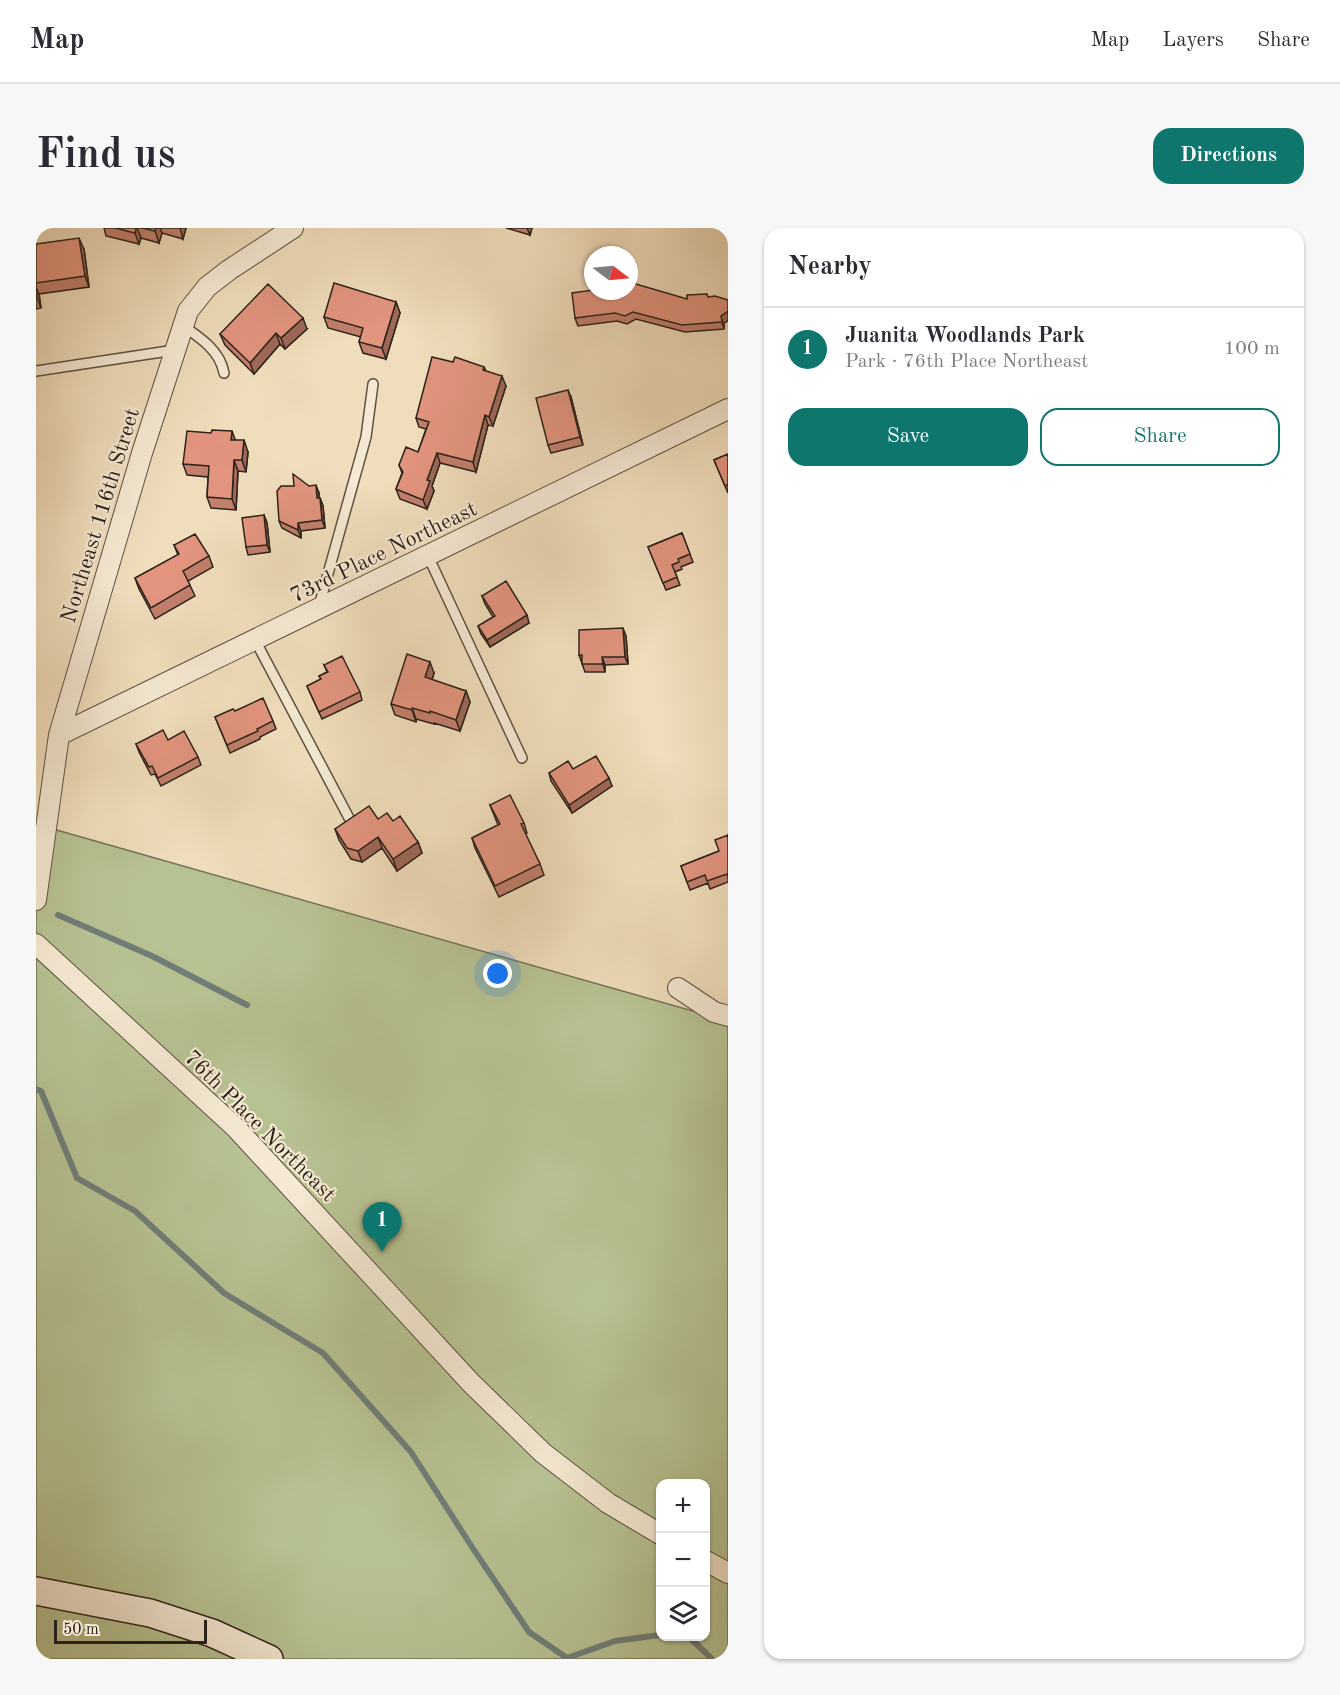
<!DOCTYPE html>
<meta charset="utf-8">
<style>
:root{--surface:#fff;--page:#f7f7f7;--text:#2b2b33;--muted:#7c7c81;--line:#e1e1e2;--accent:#0f766e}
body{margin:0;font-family:"Old Standard TT",serif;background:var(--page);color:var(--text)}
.controls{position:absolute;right:18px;bottom:18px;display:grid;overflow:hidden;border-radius:12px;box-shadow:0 2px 4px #0004}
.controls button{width:54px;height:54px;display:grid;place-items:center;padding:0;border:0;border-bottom:2px solid var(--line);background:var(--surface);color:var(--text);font:30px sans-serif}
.compass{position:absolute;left:548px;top:18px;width:54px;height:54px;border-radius:50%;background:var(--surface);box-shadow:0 2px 4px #0004;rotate:106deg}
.scale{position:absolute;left:18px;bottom:15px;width:153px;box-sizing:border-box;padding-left:6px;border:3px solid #2d231a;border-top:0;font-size:16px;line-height:21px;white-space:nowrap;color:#2d231a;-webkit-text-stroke:4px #f5e9d3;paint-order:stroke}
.you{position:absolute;left:462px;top:746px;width:21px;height:21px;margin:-15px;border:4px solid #fff;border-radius:50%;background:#1a73e8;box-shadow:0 0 0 9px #1a73e833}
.badge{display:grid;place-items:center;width:39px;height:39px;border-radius:50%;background:var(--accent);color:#fff;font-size:20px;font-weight:700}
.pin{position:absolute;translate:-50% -50px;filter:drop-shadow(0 2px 3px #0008)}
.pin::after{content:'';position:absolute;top:32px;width:21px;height:18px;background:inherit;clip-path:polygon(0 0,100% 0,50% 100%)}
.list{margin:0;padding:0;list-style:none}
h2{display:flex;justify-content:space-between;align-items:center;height:78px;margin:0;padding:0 24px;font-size:26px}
h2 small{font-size:20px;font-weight:400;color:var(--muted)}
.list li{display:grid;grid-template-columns:39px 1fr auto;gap:18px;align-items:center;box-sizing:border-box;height:84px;padding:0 24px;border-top:2px solid var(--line)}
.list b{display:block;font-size:22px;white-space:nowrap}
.list p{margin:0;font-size:20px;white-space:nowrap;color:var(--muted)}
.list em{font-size:20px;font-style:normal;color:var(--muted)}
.actions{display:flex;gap:12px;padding:18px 24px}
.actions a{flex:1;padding:14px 0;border:2px solid var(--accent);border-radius:18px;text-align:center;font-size:21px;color:var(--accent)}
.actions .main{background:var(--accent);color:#fff}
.icon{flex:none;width:33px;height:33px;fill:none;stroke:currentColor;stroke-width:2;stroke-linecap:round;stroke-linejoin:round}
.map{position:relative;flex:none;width:692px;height:1431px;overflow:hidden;border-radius:18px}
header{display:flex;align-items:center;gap:36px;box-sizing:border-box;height:84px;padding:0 30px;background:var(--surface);border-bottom:2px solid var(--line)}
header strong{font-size:28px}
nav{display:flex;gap:33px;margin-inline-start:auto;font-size:21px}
.intro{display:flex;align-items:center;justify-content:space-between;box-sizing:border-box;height:144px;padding:0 36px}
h1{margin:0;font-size:42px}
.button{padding:15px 27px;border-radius:18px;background:var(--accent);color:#fff;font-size:21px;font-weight:700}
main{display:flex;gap:36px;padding:0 36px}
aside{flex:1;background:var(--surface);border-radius:18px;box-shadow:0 2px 4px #0004}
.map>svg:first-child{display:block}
.green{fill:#b7c292;stroke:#727256;stroke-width:1.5;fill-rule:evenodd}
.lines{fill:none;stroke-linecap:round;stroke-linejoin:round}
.stream{stroke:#707e78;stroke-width:6}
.service-casing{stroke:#5e5242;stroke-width:12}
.minor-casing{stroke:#5e5242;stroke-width:22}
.secondary-casing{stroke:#2d231a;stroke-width:30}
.service{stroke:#f5e9d3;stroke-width:9}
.minor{stroke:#f5e9d3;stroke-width:20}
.secondary{stroke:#f5e9d3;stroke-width:27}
.wall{fill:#c27f6c;stroke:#2d231a;stroke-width:1.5}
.shaded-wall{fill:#9e6858;stroke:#2d231a;stroke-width:1.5}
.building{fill:#e2947e;stroke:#2d231a;stroke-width:1.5}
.labels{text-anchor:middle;stroke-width:4.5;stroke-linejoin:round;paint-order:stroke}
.street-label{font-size:22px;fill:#2d231a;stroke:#f5e9d3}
</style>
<header>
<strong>Map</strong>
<nav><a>Map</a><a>Layers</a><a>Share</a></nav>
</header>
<div class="intro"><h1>Find us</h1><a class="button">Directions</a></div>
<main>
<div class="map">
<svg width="692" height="1431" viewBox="0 0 692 1431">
<rect width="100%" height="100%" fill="#f0ddbb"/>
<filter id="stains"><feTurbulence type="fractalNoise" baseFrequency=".00333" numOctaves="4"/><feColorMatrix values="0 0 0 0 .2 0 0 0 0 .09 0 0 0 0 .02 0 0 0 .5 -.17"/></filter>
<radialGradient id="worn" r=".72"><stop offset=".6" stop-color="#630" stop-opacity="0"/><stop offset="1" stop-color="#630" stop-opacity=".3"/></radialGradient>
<!-- green -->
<path class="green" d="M10 599 692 793V1431H0V672ZM624 1256H670V1408H624Z"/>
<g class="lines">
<!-- stream -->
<path class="stream" d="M22 687 116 728 211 777
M0 861 5 863 41 950 99 983 188 1065 287 1125 375 1224 436 1319 493 1404 531 1430 579 1413 624 1407
M652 1408 676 1431"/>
<defs>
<path id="service" d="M147 98C165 110 184 123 188 145
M0 143 139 122
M392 328 486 530
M283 378 330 209 337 156
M219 412 313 590"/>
<path id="minor" d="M23 507 692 181
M0 672 23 507 106 225 152 83 171 59 193 42 257 0
M0 716 200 900 435 1155 507 1225 572 1275 624 1306
M642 760 678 784 692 788
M670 1333 692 1345"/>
<path id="secondary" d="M0 1363 114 1385 176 1405 233 1431"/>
</defs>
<!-- service casing -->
<use href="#service" class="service-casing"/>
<!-- minor casing -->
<use href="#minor" class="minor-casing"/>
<!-- secondary casing -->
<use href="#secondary" class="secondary-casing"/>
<!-- service -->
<use href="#service" class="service"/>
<!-- minor -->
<use href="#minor" class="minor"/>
<!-- secondary -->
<use href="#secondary" class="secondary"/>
</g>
<!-- wall -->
<path class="wall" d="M68 0H150L147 11 126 5 123 15 105 10 103 16 70 8Z
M470 0H496L494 7Z
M0 16 48 21 53 59 3 66 5 80 0 81Z
M672 69 688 95V101L649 104 600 91 591 96 581 93 542 98 539 90 651 71Z
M360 74 364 85 350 131 327 125 323 114 325 109 292 100 288 89Z
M271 101 249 121 244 116 218 146 189 117 184 106Z
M417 134 448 139 450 143 470 158 457 198 452 197 440 244 404 235 396 258 398 263 391 281 364 271 360 261 366 245 363 237 382 224 390 201 383 199 380 190Z
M535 169 547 217 515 225 512 217Z
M199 212 212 224 210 244 202 243 200 282 175 280 171 269 172 249 151 247 147 236Z
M692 226V265L678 232Z
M283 265V270H284L287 278 289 300 265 303V310L246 300 243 293Z
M228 287 231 295 234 324 212 327 210 319Z
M646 305 657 334 645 339 646 341 639 344 644 357 630 362 612 319Z
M138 317 173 328 177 339 152 353 159 368 119 391 103 361 99 350 142 327Z
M446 368 493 395 454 419 445 406 442 398 457 389 449 376Z
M590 408 592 436 569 437V444H549L543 427Z
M288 437 324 464 326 472 286 491 271 458 285 451 283 448 291 444Z
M398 445 396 452 430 463 434 474 424 503 398 495V496L380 491V494L359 487 355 476Z
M199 483 237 493 240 501 224 509V511L194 525 179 489Z
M132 512 162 529 165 537 125 558 119 546 115 547 103 524 100 516Z
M537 541 576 558 536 585 515 553 513 545Z
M454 577 488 595 491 605 489 606 504 636 508 647 463 669 439 620 436 610 462 597Z
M342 591 357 593 382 614 386 625 361 643 346 620 326 634 315 631 303 612 299 601Z
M692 607V654L674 661 672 655 654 662 645 638 683 623Z"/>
<!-- shaded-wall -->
<path class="shaded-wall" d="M100 0H101L105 10 103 16 99 5Z
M120 0H124L126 5 123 15 119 3Z
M144 0H150L147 11Z
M491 0H496L494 7Z
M43 10 48 21 53 59 49 48Z
M0 59 3 66 5 80 1 69Z
M360 74 364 85 350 131 346 120Z
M692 83V93L688 95V101L686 94 685 88Z
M267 90 271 101 249 121 245 110Z
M240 105 244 116 218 146 214 135Z
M466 148 470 158 457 198 453 189Z
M532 162 535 169 547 217 544 209Z
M449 187 452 197 440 244 437 234Z
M196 203 200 214 195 212Z
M208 212 212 224 210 244 206 232Z
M401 225 404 235 396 258 398 263 391 281 387 272 391 252Z
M198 232 202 243 200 282 196 271Z
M280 257 283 265 284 278 281 270Z
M284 270 287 278 289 300 286 292Z
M228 287 231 295 234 324 231 317Z
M262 295 265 303V310L262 302Z
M491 387 493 395 454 419 451 412Z
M587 400 590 408 592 436 589 429Z
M566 429 569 437V444L567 436Z
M394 434 398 445 393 461 389 449Z
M430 463 434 474 424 503 420 492Z
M376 480 380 491V494L376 482Z
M573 550 576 558 536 585 533 577Z
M342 609 346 620 326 634 322 623Z
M382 614 386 625 361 643 357 631Z"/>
<!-- building -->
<path class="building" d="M79 0H100L99 5Z
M106 0H120L119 3Z
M43 10 49 48 0 55V16Z
M593 54 651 71V67L671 66 672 69 679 68 692 72V83L685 88 686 94 646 97 597 84 589 88 579 85 539 90 536 65 557 62V63H593Z
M298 55 360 74 346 120 323 114 327 100 288 89Z
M232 56 267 90 245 110 240 105 214 135 184 106Z
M396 129 417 134 419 129 448 139 447 142 466 148 453 189 449 187 437 234 401 225 391 252 394 253 387 272 360 261 367 244 363 237 370 219 382 224 393 194 380 190Z
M532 162 544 209 512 217 500 170Z
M176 202 196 203 195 212H208L206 232H198L196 271 171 269 173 238 147 236 151 203 175 205Z
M692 226V256L689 258 678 232Z
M257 246 273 258 280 257 281 270H284L286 292 262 295V302L243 293 241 263 245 258H258Z
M228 287 231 317 210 319 206 290Z
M646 305 654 326 642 331 643 334 636 337 641 349 627 355 612 319Z
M159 306 173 328 147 343 154 357 115 380 99 350 143 326 138 317Z
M470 353 491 387 451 412 442 398 459 388 446 368Z
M587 400 589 429H566L567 436H546V427H543V402Z
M371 426 394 434 389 449 430 463 420 492 394 483V485L376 480V482L355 476Z
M306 428 324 464 283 484 271 458 285 451 283 448 292 444 288 437Z
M227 470 237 493 221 501 222 503 191 517 179 489 197 481 199 483Z
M127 502 132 512 148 503 162 529 122 550 116 538 113 539 100 516Z
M560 528 573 550 533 577 513 545 532 533 537 541Z
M474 567 488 595 485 596 504 636 459 658 436 610 464 596 454 577Z
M333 578 342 591 351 585 357 593 364 588 382 614 357 631 342 609 322 623 311 620 299 601Z
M692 607V649L691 646 671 653 669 647 651 654 645 638 683 623 679 612Z"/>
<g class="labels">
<!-- street labels -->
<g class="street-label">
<text transform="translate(63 287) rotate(-73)" y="8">Northeast 116th Street</text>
<text transform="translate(347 323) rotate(-26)" y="8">73rd Place Northeast</text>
<text transform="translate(225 897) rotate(45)" y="8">76th Place Northeast</text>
</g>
</g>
<rect width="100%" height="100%" filter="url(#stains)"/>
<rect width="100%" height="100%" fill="url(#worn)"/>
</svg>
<div class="controls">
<button>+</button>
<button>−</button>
<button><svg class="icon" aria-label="layers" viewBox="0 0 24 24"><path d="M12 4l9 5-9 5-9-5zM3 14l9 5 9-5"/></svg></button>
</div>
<svg class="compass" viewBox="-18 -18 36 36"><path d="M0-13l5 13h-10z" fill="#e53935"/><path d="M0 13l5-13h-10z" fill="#7c7c81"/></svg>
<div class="scale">50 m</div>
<div class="you"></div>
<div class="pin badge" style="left:346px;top:1024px">1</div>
</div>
<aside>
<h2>Nearby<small></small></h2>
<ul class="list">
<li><span class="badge">1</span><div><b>Juanita Woodlands Park</b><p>Park · 76th Place Northeast</p></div><em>100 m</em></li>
</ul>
<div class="actions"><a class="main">Save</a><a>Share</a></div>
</aside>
</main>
